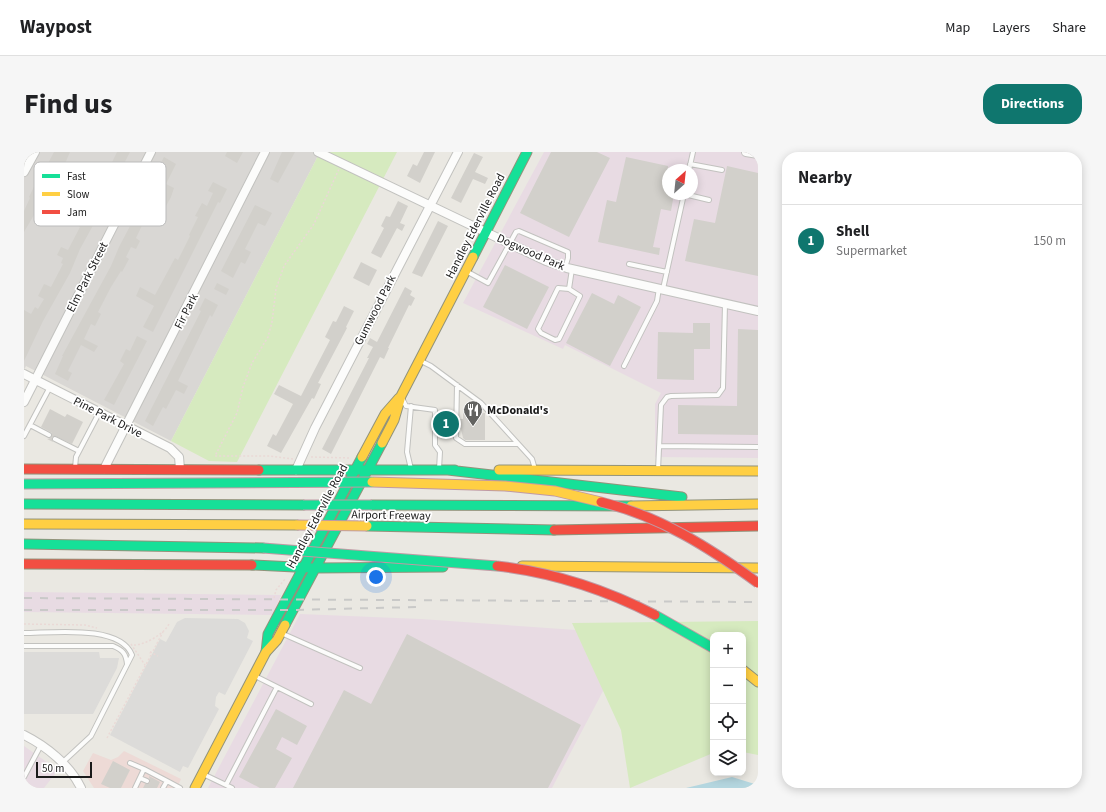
<!DOCTYPE html>
<meta charset="utf-8">
<style>
:root{--surface:#fff;--page:#f6f6f6;--text:#202124;--muted:#757577;--line:#e0e0e0;--accent:#0f766e}
body{margin:0;font-family:"Source Sans 3",sans-serif;background:var(--page);color:var(--text)}
.controls{position:absolute;right:12px;bottom:12px;display:grid;overflow:hidden;border-radius:8px;box-shadow:0 2px 10px #0003}
.controls button{width:36px;height:36px;display:grid;place-items:center;padding:0;border:0;border-bottom:1px solid var(--line);background:var(--surface);color:var(--text);font:20px sans-serif}
.compass{position:absolute;left:638px;top:12px;width:36px;height:36px;border-radius:50%;background:var(--surface);box-shadow:0 2px 10px #0003;rotate:27deg}
.scale{position:absolute;left:12px;bottom:10px;width:56px;box-sizing:border-box;padding-left:4px;border:2px solid #1b1b1b;border-top:0;font-size:11px;line-height:14px;white-space:nowrap;color:#1b1b1b;-webkit-text-stroke:3px #fff;paint-order:stroke}
.you{position:absolute;left:352px;top:425px;width:14px;height:14px;margin:-10px;border:3px solid #fff;border-radius:50%;background:#1a73e8;box-shadow:0 0 0 6px #1a73e833}
.badge{display:grid;place-items:center;width:26px;height:26px;border-radius:50%;background:var(--accent);color:#fff;font-size:13px;font-weight:700}
.pin{position:absolute;translate:-50% -50%;border:2px solid #fff;box-shadow:0 1px 4px #0006}
.list{margin:0;padding:0;list-style:none}
h2{display:flex;justify-content:space-between;align-items:center;height:52px;margin:0;padding:0 16px;font-size:17px}
h2 small{font-size:13px;font-weight:400;color:var(--muted)}
.list li{display:grid;grid-template-columns:26px 1fr auto;gap:12px;align-items:center;box-sizing:border-box;height:72px;padding:0 16px;border-top:1px solid var(--line)}
.list b{display:block;font-size:15px;white-space:nowrap}
.list p{margin:0;font-size:13px;white-space:nowrap;color:var(--muted)}
.list em{font-size:13px;font-style:normal;color:var(--muted)}
.icon{flex:none;width:22px;height:22px;fill:none;stroke:currentColor;stroke-width:2;stroke-linecap:round;stroke-linejoin:round}
.map{position:relative;flex:none;width:734px;height:636px;overflow:hidden;border-radius:16px}
header{display:flex;align-items:center;gap:24px;box-sizing:border-box;height:56px;padding:0 20px;background:var(--surface);border-bottom:1px solid var(--line)}
header strong{font-size:19px}
nav{display:flex;gap:22px;margin-inline-start:auto;font-size:14px}
.intro{display:flex;align-items:center;justify-content:space-between;box-sizing:border-box;height:96px;padding:0 24px}
h1{margin:0;font-size:28px}
.button{padding:10px 18px;border-radius:16px;background:var(--accent);color:#fff;font-size:14px;font-weight:700}
main{display:flex;gap:24px;padding:0 24px}
aside{flex:1;background:var(--surface);border-radius:16px;box-shadow:0 2px 10px #0003}
.map>svg:first-child{display:block}
.residential{fill:#d9d7d4}
.commercial{fill:#eddad6}
.industrial{fill:#e8dbe3;fill-rule:evenodd}
.grass{fill:#d6eabf}
.parking{fill:#dcdbd9}
.water{fill:#b4d6df}
.building{fill:#d2d0cb}
.lines{fill:none;stroke-linecap:round;stroke-linejoin:round}
.lane-casing{stroke:#c2c2bf;stroke-width:6}
.street-casing{stroke:#c2c2bf;stroke-width:10}
.fast-casing{stroke:#92937b;stroke-width:11}
.slow-casing{stroke:#92937b;stroke-width:11}
.jam-casing{stroke:#92937b;stroke-width:11}
.path{stroke:#ead9d6;stroke-width:1.5;stroke-dasharray:2 2;stroke-linecap:butt}
.lane{stroke:#fcfcfb;stroke-width:4}
.street{stroke:#fcfcfb;stroke-width:8}
.fast{stroke:#16e098;stroke-width:9}
.slow{stroke:#ffcf43;stroke-width:9}
.jam{stroke:#f24e42;stroke-width:9}
.rail{stroke:#c9c9c8;stroke-width:2;stroke-dasharray:8 8;stroke-linecap:butt}
.fast-bridge-casing{stroke:#c09aa4;stroke-width:11;stroke-linecap:butt}
.slow-bridge-casing{stroke:#c09aa4;stroke-width:11;stroke-linecap:butt}
.jam-bridge-casing{stroke:#c09aa4;stroke-width:11;stroke-linecap:butt}
.fast-bridge{stroke:#16e098;stroke-width:9}
.slow-bridge{stroke:#ffcf43;stroke-width:9}
.jam-bridge{stroke:#f24e42;stroke-width:9}
.labels{text-anchor:middle;stroke-width:3.5;stroke-linejoin:round;paint-order:stroke}
.street-label{font-size:12px;fill:#1b1b1b;stroke:#fff}
.poi-label{font-size:12px;font-weight:bold;fill:#1b1b1b;stroke:#fff;text-anchor:start}
.key{fill:#fff;stroke:#bbb;stroke-width:1}
.key-label{font-size:11px;fill:#1b1b1b}
</style>
<header>
<strong>Waypost</strong>
<nav><a>Map</a><a>Layers</a><a>Share</a></nav>
</header>
<div class="intro"><h1>Find us</h1><a class="button">Directions</a></div>
<main>
<div class="map">
<svg width="734" height="636" viewBox="0 0 734 636">
<rect width="100%" height="100%" fill="#eae8e2"/>
<!-- residential -->
<path class="residential" d="M0 0H296L147 289 2 214 0 218Z"/>
<!-- commercial -->
<path class="commercial" d="M100 599 157 627 153 636H70L59 619 69 601 87 608 94 605Z"/>
<!-- industrial -->
<path class="industrial" d="M520 0H734V306L631 305V252L637 241 541 193 539 197 439 151ZM644 18H668V42H644Z
M0 440 257 443 249 463 0 460Z
M276 462 397 467 609 482 528 636H184Z
M0 594 34 618 20 636H0Z"/>
<!-- grass -->
<path class="grass" d="M296 0H373L213 310 185 309 147 289Z
M734 469V603L719 600V483H689V601L606 636 597 578 548 471Z"/>
<!-- parking -->
<path class="parking" d="M161 466 214 467 221 471 225 479 223 486 229 489 201 543 195 540 192 545 191 554 195 557 164 616 159 614 156 620 86 583 136 487 142 490 153 470Z
M0 500H75L76 506H95L93 516 69 562H0Z"/>
<!-- water -->
<path class="water" d="M708 625 734 633V636H662Z"/>
<!-- building -->
<path class="building" d="M30 0H46L40 14 35 12 29 24 37 28 34 34 28 31 26 35 23 33 17 44 21 46 12 64 10 63 0 80V59L6 46 5 45 18 18 20 19Z
M93 0H106L91 29 93 30 56 97 46 121 19 169 0 209V158L7 162 11 155 14 157 20 147 14 144 20 132 27 135 39 112 37 111 39 106 33 103 37 95 44 98 56 75 51 72 53 67 58 70 63 62Z
M203 0H219L213 11 201 4Z
M258 0H271L254 31 246 27Z
M400 0H411L396 31 383 24 389 12 393 14Z
M527 0H573L586 6 545 85 496 61Z
M450 1 459 5 451 20 464 26 461 32 449 27 437 51 427 46Z
M140 5 152 12 142 32 150 36 147 45 142 54 132 48 123 63 112 86 116 89 112 97 107 95 102 105 105 107 98 120 97 119 87 135 74 160 77 162 71 174 67 172 60 187 74 194 70 200 57 193 44 219 48 221 44 229 31 222 39 204H38L87 114 95 95 125 38 123 37Z
M602 5 644 14V42H650L647 59 637 57 629 95 636 96 635 103 574 90 583 48 592 50Z
M703 14 734 21V124L661 109 670 67 691 71Z
M189 30 203 37 196 51 194 50 129 180 119 175 130 154 112 144 116 135 131 143 151 106 154 108 166 84 165 83 174 65 171 64 178 51 183 54 189 41 184 39Z
M374 49 384 54 376 71 381 73 378 79 373 76 357 106 347 101 360 76 357 74 362 64 366 65Z
M231 53 248 61 241 74 234 71 221 97 227 100 221 112 217 110 209 126 197 119Z
M414 69 424 74 398 125 388 121Z
M337 110 353 118 345 134 329 126Z
M481 113 525 135 503 177 459 155Z
M193 131 205 137 202 143 190 137Z
M381 135 388 139 386 143 391 146 387 154 385 153 364 196H365L360 207 356 205 307 302 298 297 345 206H343L349 195 343 192 346 186 353 190Z
M568 141 590 152 594 143 617 155 586 214 542 191Z
M181 146 194 153 188 165 186 163 154 229 164 234 160 242 152 238 142 257 139 255 129 274 121 269 177 159 175 158Z
M320 154 330 159 322 175 323 176 294 231 297 232 290 247 288 246 257 301 243 294 249 282 252 284 269 252 250 242 255 233 277 244 306 188 301 185 309 169 312 170Z
M669 171H686V197H670V228L633 227 634 180 669 181Z
M714 177 734 178V283L654 282V253L713 254Z
M113 184 123 189 90 253 80 248 100 212 96 209 102 197 106 199Z
M26 257 41 265 43 262 59 270 48 292 31 284 28 286 29 290 23 287 27 286 28 281 17 275Z
M439 261H461V288H441L439 286 437 277H436V267H439Z
M417 266 429 267V277H418Z
M383 482 557 573 524 636H269L320 538 347 552Z
M252 557 283 574 273 593 258 585 252 597 268 606 251 636H236L215 625Z
M89 609 106 618 97 636H86L77 632Z
M125 624 136 630 133 636H119L121 632 126 631Z"/>
<g class="lines">
<defs>
<path id="lane" d="M666 12 698 18
M665 18 669 0
M660 42 685 48
M605 112 643 120
M442 119 464 131 492 80 495 79 544 100V106L541 116
M545 137 534 136 514 177 517 181 531 188 535 187 556 144 545 137 548 117
M639 137 660 42
M395 208 407 214 457 251 508 307 511 317
M600 214 633 149 635 136
M433 233 432 286 441 292H494
M379 248 382 254 411 258V293L416 300 415 317
M387 254 383 300 387 317
M6 273 25 283
M0 284 26 235
M31 287 55 299
M635 294 734 295
M51 316 52 305 75 261
M634 318 637 253 643 245 647 244 694 243 699 236 701 152
M0 481C28 481 96 472 108 503L67 584 39 610
M257 481 336 516
M0 494H89C99 498 102 502 103 512
M231 524 287 552
M106 611 120 617
M179 622 202 633
M0 625 17 593
M116 626 123 629
M111 636 120 617 143 629
M139 636 143 629 156 636
M208 636 202 633 253 535"/>
<path id="street" d="M294 0 522 109 543 116 734 159
M722 0 734 2
M0 20 11 0
M0 222 146 296 155 305 156 317
M0 250 127 0
M80 317 241 0
M272 318 291 276 434 0
M0 583C22 594 46 613 57 636"/>
<path id="fast" d="M449 105 503 0
M235 318H431
M424 318 658 345
M0 352 279 353
M348 353 607 354
M343 374 530 378
M0 392 239 396
M228 413 291 416
M291 416 419 415
M261 473 358 291
M242 500 244 482 338 305"/>
<path id="slow" d="M358 291 370 268 377 244 449 105
M338 305 361 262 375 246
M475 318 734 319
M607 354 734 352
M0 372 273 373
M498 414 734 416
M719 518 734 530
M171 636 242 500 253 488 261 473"/>
<path id="jam" d="M0 317 235 318
M530 378 734 374
M0 412 228 413"/>
</defs>
<!-- lane casing -->
<use href="#lane" class="lane-casing"/>
<!-- street casing -->
<use href="#street" class="street-casing"/>
<!-- fast casing -->
<use href="#fast" class="fast-casing"/>
<!-- slow casing -->
<use href="#slow" class="slow-casing"/>
<!-- jam casing -->
<use href="#jam" class="jam-casing"/>
<!-- path -->
<path class="path" d="M287 305 327 306
M269 307 246 304H191L213 261 219 235 228 211 244 185 248 170 252 137 260 114 290 72 315 17
M250 446 252 438 261 427
M0 472 61 473 73 476
M107 492 121 513
M110 493C121 493 140 482 145 472
M126 500 134 504
M83 586 127 503 126 501 129 499 139 480"/>
<!-- lane -->
<use href="#lane" class="lane"/>
<!-- street -->
<use href="#street" class="street"/>
<!-- fast -->
<use href="#fast" class="fast"/>
<!-- slow -->
<use href="#slow" class="slow"/>
<!-- jam -->
<use href="#jam" class="jam"/>
<!-- rail -->
<path class="rail" d="M0 446 734 450
M0 458H269L392 455"/>
<defs>
<path id="fast-bridge" d="M0 332 348 330
M279 353H348
M239 396 473 414
M631 463 689 496"/>
<path id="slow-bridge" d="M348 330 481 334 531 339 577 350
M273 373 343 374"/>
<path id="jam-bridge" d="M577 350C636 364 686 396 734 431
M473 414C527 420 582 438 631 463"/>
</defs>
<!-- fast-bridge casing -->
<use href="#fast-bridge" class="fast-bridge-casing"/>
<!-- slow-bridge casing -->
<use href="#slow-bridge" class="slow-bridge-casing"/>
<!-- jam-bridge casing -->
<use href="#jam-bridge" class="jam-bridge-casing"/>
<!-- fast-bridge -->
<use href="#fast-bridge" class="fast-bridge"/>
<!-- slow-bridge -->
<use href="#slow-bridge" class="slow-bridge"/>
<!-- jam-bridge -->
<use href="#jam-bridge" class="jam-bridge"/>
</g>
<!-- icons -->
<defs>
<symbol id="restaurant-pin" viewBox="-11 -11 22 30"><path d="M0 17L-7.5 6A9.5 9.5 0 1 1 7.5 6Z" fill="#636361" stroke="#fff"/><path d="M-5-6h1v4h1v-4h1v4h1v-4h1v5L-1.5 .5V6h-2V.5L-5-1ZM5-6V6H3V1.5H1.5Q1.5-4 5-6Z" fill="#fff"/></symbol>
</defs>
<g fill-rule="evenodd">
<use href="#restaurant-pin" x="438" y="247" width="22" height="30"/>
</g>
<g class="labels">
<!-- street labels -->
<g class="street-label">
<text transform="translate(451 74) rotate(-63)" y="4">Handley Ederville Road</text>
<text transform="translate(507 100) rotate(24)" y="4">Dogwood Park</text>
<text transform="translate(63 125) rotate(-63)" y="4">Elm Park Street</text>
<text transform="translate(351 158) rotate(-63)" y="4">Gumwood Park</text>
<text transform="translate(162 159) rotate(-63)" y="4">Fir Park</text>
<text transform="translate(84 265) rotate(27)" y="4">Pine Park Drive</text>
<text transform="translate(367 363) rotate(1)" y="4">Airport Freeway</text>
<text transform="translate(293 364) rotate(-62)" y="4">Handley Ederville Road</text>
</g>
<!-- poi labels -->
<g class="poi-label">
<text x="463" y="262">McDonald's</text>
</g>
</g>
<!-- legend -->
<rect x="10" y="10" width="132" height="64" rx="6" class="key"/>
<rect x="18" y="22" width="18" height="4" fill="#16e098"/>
<rect x="18" y="40" width="18" height="4" fill="#ffcf43"/>
<rect x="18" y="58" width="18" height="4" fill="#f24e42"/>
<g class="key-label">
<text x="43" y="28">Fast</text>
<text x="43" y="46">Slow</text>
<text x="43" y="64">Jam</text>
</g>
</svg>
<div class="controls">
<button>+</button>
<button>−</button>
<button><svg class="icon" aria-label="locate" viewBox="0 0 24 24"><circle cx="12" cy="12" r="6"/><path d="M12 2v4M12 18v4M2 12h4M18 12h4"/></svg></button>
<button><svg class="icon" aria-label="layers" viewBox="0 0 24 24"><path d="M12 4l9 5-9 5-9-5zM3 14l9 5 9-5"/></svg></button>
</div>
<svg class="compass" viewBox="-18 -18 36 36"><path d="M0-13l5 13h-10z" fill="#e53935"/><path d="M0 13l5-13h-10z" fill="#757577"/></svg>
<div class="scale">50 m</div>
<div class="you"></div>
<div class="pin badge" style="left:422px;top:272px">1</div>
</div>
<aside>
<h2>Nearby<small></small></h2>
<ul class="list">
<li><span class="badge">1</span><div><b>Shell</b><p>Supermarket</p></div><em>150 m</em></li>
</ul>
</aside>
</main>
